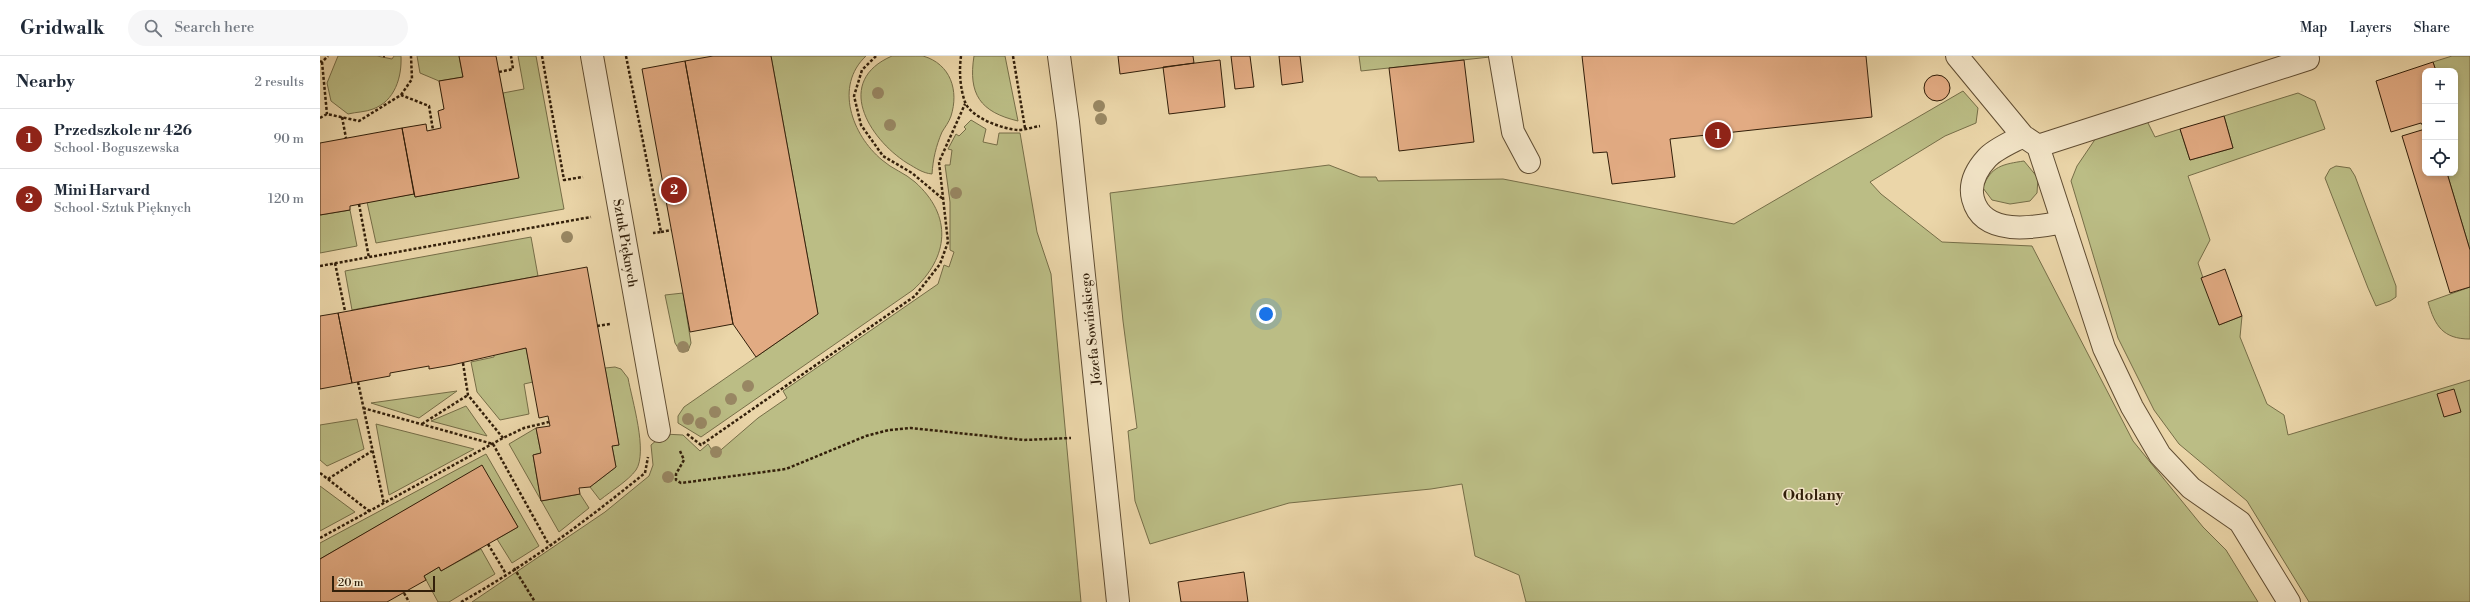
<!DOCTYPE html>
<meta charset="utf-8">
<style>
:root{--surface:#fff;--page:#f6f6f7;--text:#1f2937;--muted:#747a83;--line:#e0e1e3;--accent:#8f2418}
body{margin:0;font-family:"Libre Bodoni",serif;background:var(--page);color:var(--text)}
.controls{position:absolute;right:12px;top:12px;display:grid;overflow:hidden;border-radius:8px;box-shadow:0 2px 6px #0003}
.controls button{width:36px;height:36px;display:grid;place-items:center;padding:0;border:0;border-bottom:1px solid var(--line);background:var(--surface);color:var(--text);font:20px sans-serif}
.scale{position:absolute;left:12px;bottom:10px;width:103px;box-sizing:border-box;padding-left:4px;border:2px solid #321f0a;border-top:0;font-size:11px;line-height:14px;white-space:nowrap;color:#321f0a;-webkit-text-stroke:3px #f2e4c7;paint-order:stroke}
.you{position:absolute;left:946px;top:258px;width:14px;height:14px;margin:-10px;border:3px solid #fff;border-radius:50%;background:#1a73e8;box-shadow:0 0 0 6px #1a73e833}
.badge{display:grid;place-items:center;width:26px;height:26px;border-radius:50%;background:var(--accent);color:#fff;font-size:13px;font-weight:700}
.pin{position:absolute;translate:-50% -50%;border:2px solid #fff;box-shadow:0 1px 4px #0006}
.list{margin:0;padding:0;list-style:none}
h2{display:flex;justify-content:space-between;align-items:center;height:52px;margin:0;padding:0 16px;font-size:17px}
h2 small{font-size:13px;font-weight:400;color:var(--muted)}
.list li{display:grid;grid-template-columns:26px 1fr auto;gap:12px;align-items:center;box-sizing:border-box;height:60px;padding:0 16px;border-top:1px solid var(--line)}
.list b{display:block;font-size:15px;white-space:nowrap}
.list p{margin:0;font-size:13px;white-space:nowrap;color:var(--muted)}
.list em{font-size:13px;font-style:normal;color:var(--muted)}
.icon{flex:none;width:22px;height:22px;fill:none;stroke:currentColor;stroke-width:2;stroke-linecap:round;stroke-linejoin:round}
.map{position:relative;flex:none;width:2150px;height:546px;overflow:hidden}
header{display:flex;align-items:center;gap:24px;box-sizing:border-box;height:56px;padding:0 20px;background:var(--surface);border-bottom:1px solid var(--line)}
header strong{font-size:19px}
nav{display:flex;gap:22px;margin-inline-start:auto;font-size:14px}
.search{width:280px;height:36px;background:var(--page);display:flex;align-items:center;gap:10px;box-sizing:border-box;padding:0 14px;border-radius:22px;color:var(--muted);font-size:15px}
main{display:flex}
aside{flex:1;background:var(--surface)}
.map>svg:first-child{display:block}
.green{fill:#bbbd85;stroke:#766e48}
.building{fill:#e2ab83;stroke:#321f0a}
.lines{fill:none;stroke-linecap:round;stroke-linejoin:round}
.minor-casing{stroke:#604d32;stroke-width:24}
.path{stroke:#321f0a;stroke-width:2.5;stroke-dasharray:3 2;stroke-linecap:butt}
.minor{stroke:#f2e4c7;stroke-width:22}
.tree{fill:#988763}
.labels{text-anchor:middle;stroke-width:3;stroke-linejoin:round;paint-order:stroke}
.street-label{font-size:13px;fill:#321f0a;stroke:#f2e4c7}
.quarter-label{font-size:15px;font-weight:bold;fill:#321f0a;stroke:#f2e4c7}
</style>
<header>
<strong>Gridwalk</strong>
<div class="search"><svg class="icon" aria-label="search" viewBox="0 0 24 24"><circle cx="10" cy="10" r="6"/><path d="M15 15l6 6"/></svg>Search here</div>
<nav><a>Map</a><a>Layers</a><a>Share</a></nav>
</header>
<main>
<aside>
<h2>Nearby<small>2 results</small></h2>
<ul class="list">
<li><span class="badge">1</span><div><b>Przedszkole nr 426</b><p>School · Boguszewska</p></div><em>90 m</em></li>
<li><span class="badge">2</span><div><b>Mini Harvard</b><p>School · Sztuk Pięknych</p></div><em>120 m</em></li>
</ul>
</aside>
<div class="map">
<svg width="2150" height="546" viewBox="0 0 2150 546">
<rect width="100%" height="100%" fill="#ebd6a9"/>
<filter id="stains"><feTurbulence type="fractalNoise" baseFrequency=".005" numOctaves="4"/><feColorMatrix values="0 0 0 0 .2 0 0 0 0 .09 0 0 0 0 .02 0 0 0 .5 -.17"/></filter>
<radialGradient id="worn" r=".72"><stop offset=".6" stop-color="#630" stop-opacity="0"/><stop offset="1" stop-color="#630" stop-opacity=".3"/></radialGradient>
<!-- green -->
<path class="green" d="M18 0H57L72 3 74 0H81C82 21 75 45 53 53 46 56 36 56 28 58L11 45 7 27Z
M97 0H139L143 21 119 25 100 17Z
M198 0H216L244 153 56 187 47 146 94 138 95 141 198 122 183 37 204 33Z
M451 0H546C514 30 532 79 562 104 572 113 585 117 595 126 633 160 629 201 593 234L381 381 358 367V360L364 351 498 258Z
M572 0C582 0 594 0 603 0 631 8 639 35 631 60 629 66 625 71 622 76 616 90 613 103 612 118 602 117 596 112 587 107 548 82 514 25 572 0Z
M654 0H685L698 65C660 56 648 38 654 0Z
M1039 0H1170V1L1041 15Z
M2132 0H2150V194L2127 117H2135V15H2116L2113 6Z
M1643 35 1658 52 1656 67 1625 80 1550 126 1561 138 1622 186 1712 190 1813 385 1883 471 1906 494 1938 546H1206L1199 519 1155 500 1142 428 1111 433 969 447 830 488 815 445 808 375 817 372 803 265 790 137 1009 109 1040 121H1056L1058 125 1183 123 1414 168Z
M1978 37 1995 45 2005 73 1868 120 1890 184 1878 207 1899 269 1922 260 1920 281 1947 348 1964 359 1968 379 2150 324V546H1989L1927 445 1859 388 1834 354 1798 282 1751 125 1757 110 1776 82 1827 65 1835 81 1860 73 1870 104 1913 92 1904 60Z
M651 64 666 73 663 86 677 89 679 77H700L717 176 731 218 761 546H152L285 456 329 420 333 409 331 389 344 378 363 379 380 395 388 388 395 399 438 362 467 342 463 335 618 228 624 209 629 211 634 196 630 194V146L625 109H630L632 94 628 93 636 78 639 80 646 73 644 71Z
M1704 105 1718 122 1717 137 1710 145 1690 148 1672 144 1663 132C1670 110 1684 108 1704 105Z
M2016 110 2030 112 2035 120 2076 230V241L2070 245 2056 250 2048 232 2005 122 2010 113Z
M30 154 37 190 0 197V159Z
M211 181 218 220 32 254 25 215Z
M2150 231V283C2123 283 2115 270 2108 246Z
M363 237 371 287 368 295H360L355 287 345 239Z
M206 292 213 326 204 328 209 358 180 364 157 336 151 306 174 301V298Z
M295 311 301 313 308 322C312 344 328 396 316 414 308 425 291 435 280 444L270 431 296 411 292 390 299 389 285 312Z
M137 335 99 362 51 347Z
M146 350 167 380 111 365Z
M37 363 44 393 7 410 0 404V369Z
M56 368 154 393 69 439Z
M216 372 221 397 213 399 221 445 260 438 269 452 239 476 189 388Z
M166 398 219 490 192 507 177 483 198 471 162 410 0 503V487Z
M0 430 35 456 0 475Z
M161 493 175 518 129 546H118L104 520 119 511 121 515Z"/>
<!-- building -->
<path class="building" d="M139 0H176L199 122 95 141 82 72 106 68 107 75 121 72 118 55 124 53 119 25 143 21Z
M393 0H451L498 258 436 301 413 268 365 5Z
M798 0H873L874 7 800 18Z
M911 0H930L934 31 915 33Z
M959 0H980L983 26 962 29Z
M1262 0H1546L1552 61 1350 83 1355 121 1292 128 1287 96 1273 97Z
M900 4 905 51 849 58 843 11Z
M1144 4 1154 86 1079 95 1069 12Z
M365 5 413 268 370 276 322 13Z
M2113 6 2116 15H2105V73L2101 67 2071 76 2056 25Z
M1604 32a13 13 0 1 1 26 0a13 13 0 1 1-26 0Z
M1904 60 1913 92 1870 104 1860 73Z
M82 72 94 138 30 150V154L0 159V87Z
M2105 73V117H2127L2150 194V231L2130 237 2082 80Z
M267 211 299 389 292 390 296 411 270 431 259 432 260 438 221 445 213 399 221 397 216 372 230 370 228 360 219 362 206 292 132 309 109 313V310L70 317V320L32 327 18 257Z
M1905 213 1922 260 1899 269 1881 222Z
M18 257 32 327 0 333V260Z
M2134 333 2141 356 2124 361 2117 338Z
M162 409 198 471 121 515 119 511 104 520 106 524 67 546H0V503Z
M924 516 928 546H861L858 526Z"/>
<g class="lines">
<defs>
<path id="minor" d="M272 0 339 375
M739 0 748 66 798 546
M1180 0 1193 76 1209 106
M1637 0 1703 80 1718 90 1784 292 1812 351 1840 399 1871 432 1920 466 1969 546
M1703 80C1692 86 1675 93 1667 102 1656 114 1649 128 1653 143 1663 181 1714 172 1743 166
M1718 90 1988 3 1987 0"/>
</defs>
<!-- minor casing -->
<use href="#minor" class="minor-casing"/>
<!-- path -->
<path class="path" d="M63 0H65
M222 0 244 124 263 121
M306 0 341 176 333 177
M556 0 542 14 534 40 541 69 563 100 592 117 623 143
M641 0C639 15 640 32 645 46 651 62 683 73 698 74 705 74 713 71 720 70
M693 0 705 72
M0 5 2 6 8 0
M2 6 7 58
M179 16 193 13 191 0
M81 39 92 23 91 0
M22 61 26 82
M0 62 7 58 39 65 81 39 109 50 113 74
M39 148 49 202
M341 176 351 174
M15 207 25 255
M0 210 271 161
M277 270 290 268
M143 307 148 339 183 382
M38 326 64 448
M43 352 173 388 229 489
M102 368 148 339
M367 378 381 389 595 240 620 208 628 186 619 106 645 48
M360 395 364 404 356 418V424L361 427 466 413 546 380 569 374 591 372 704 384 751 382
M0 417 49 455
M8 423 52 395
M0 482 183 382 204 372 229 366
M168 488 186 518
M194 512 215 546
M84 537 89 546
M141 546C206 510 267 464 325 417L328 401"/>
<!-- minor -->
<use href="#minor" class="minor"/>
</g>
<!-- trees -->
<g class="tree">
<circle cx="558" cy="37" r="6"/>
<circle cx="779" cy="50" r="6"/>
<circle cx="781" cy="63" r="6"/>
<circle cx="570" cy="69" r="6"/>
<circle cx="636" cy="137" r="6"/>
<circle cx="247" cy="181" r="6"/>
<circle cx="363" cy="291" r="6"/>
<circle cx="428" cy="330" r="6"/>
<circle cx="411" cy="343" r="6"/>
<circle cx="395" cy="356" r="6"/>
<circle cx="368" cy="363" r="6"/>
<circle cx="381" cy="367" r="6"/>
<circle cx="396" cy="396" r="6"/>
<circle cx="348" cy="421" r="6"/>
</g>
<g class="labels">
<!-- street labels -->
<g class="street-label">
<text transform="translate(306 187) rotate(80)" y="5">Sztuk Pięknych</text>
<text transform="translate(770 273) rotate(-96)" y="5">Józefa Sowińskiego</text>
</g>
<!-- quarter labels -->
<g class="quarter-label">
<text x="1493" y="444">Odolany</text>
</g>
</g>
<rect width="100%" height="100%" filter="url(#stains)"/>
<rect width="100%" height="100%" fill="url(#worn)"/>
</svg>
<div class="controls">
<button>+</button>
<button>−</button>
<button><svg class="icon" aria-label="locate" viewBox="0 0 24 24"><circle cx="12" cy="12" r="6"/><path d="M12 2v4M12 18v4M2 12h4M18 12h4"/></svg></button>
</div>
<div class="scale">20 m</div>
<div class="you"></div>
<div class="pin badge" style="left:1398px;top:79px">1</div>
<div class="pin badge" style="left:354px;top:134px">2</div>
</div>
</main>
